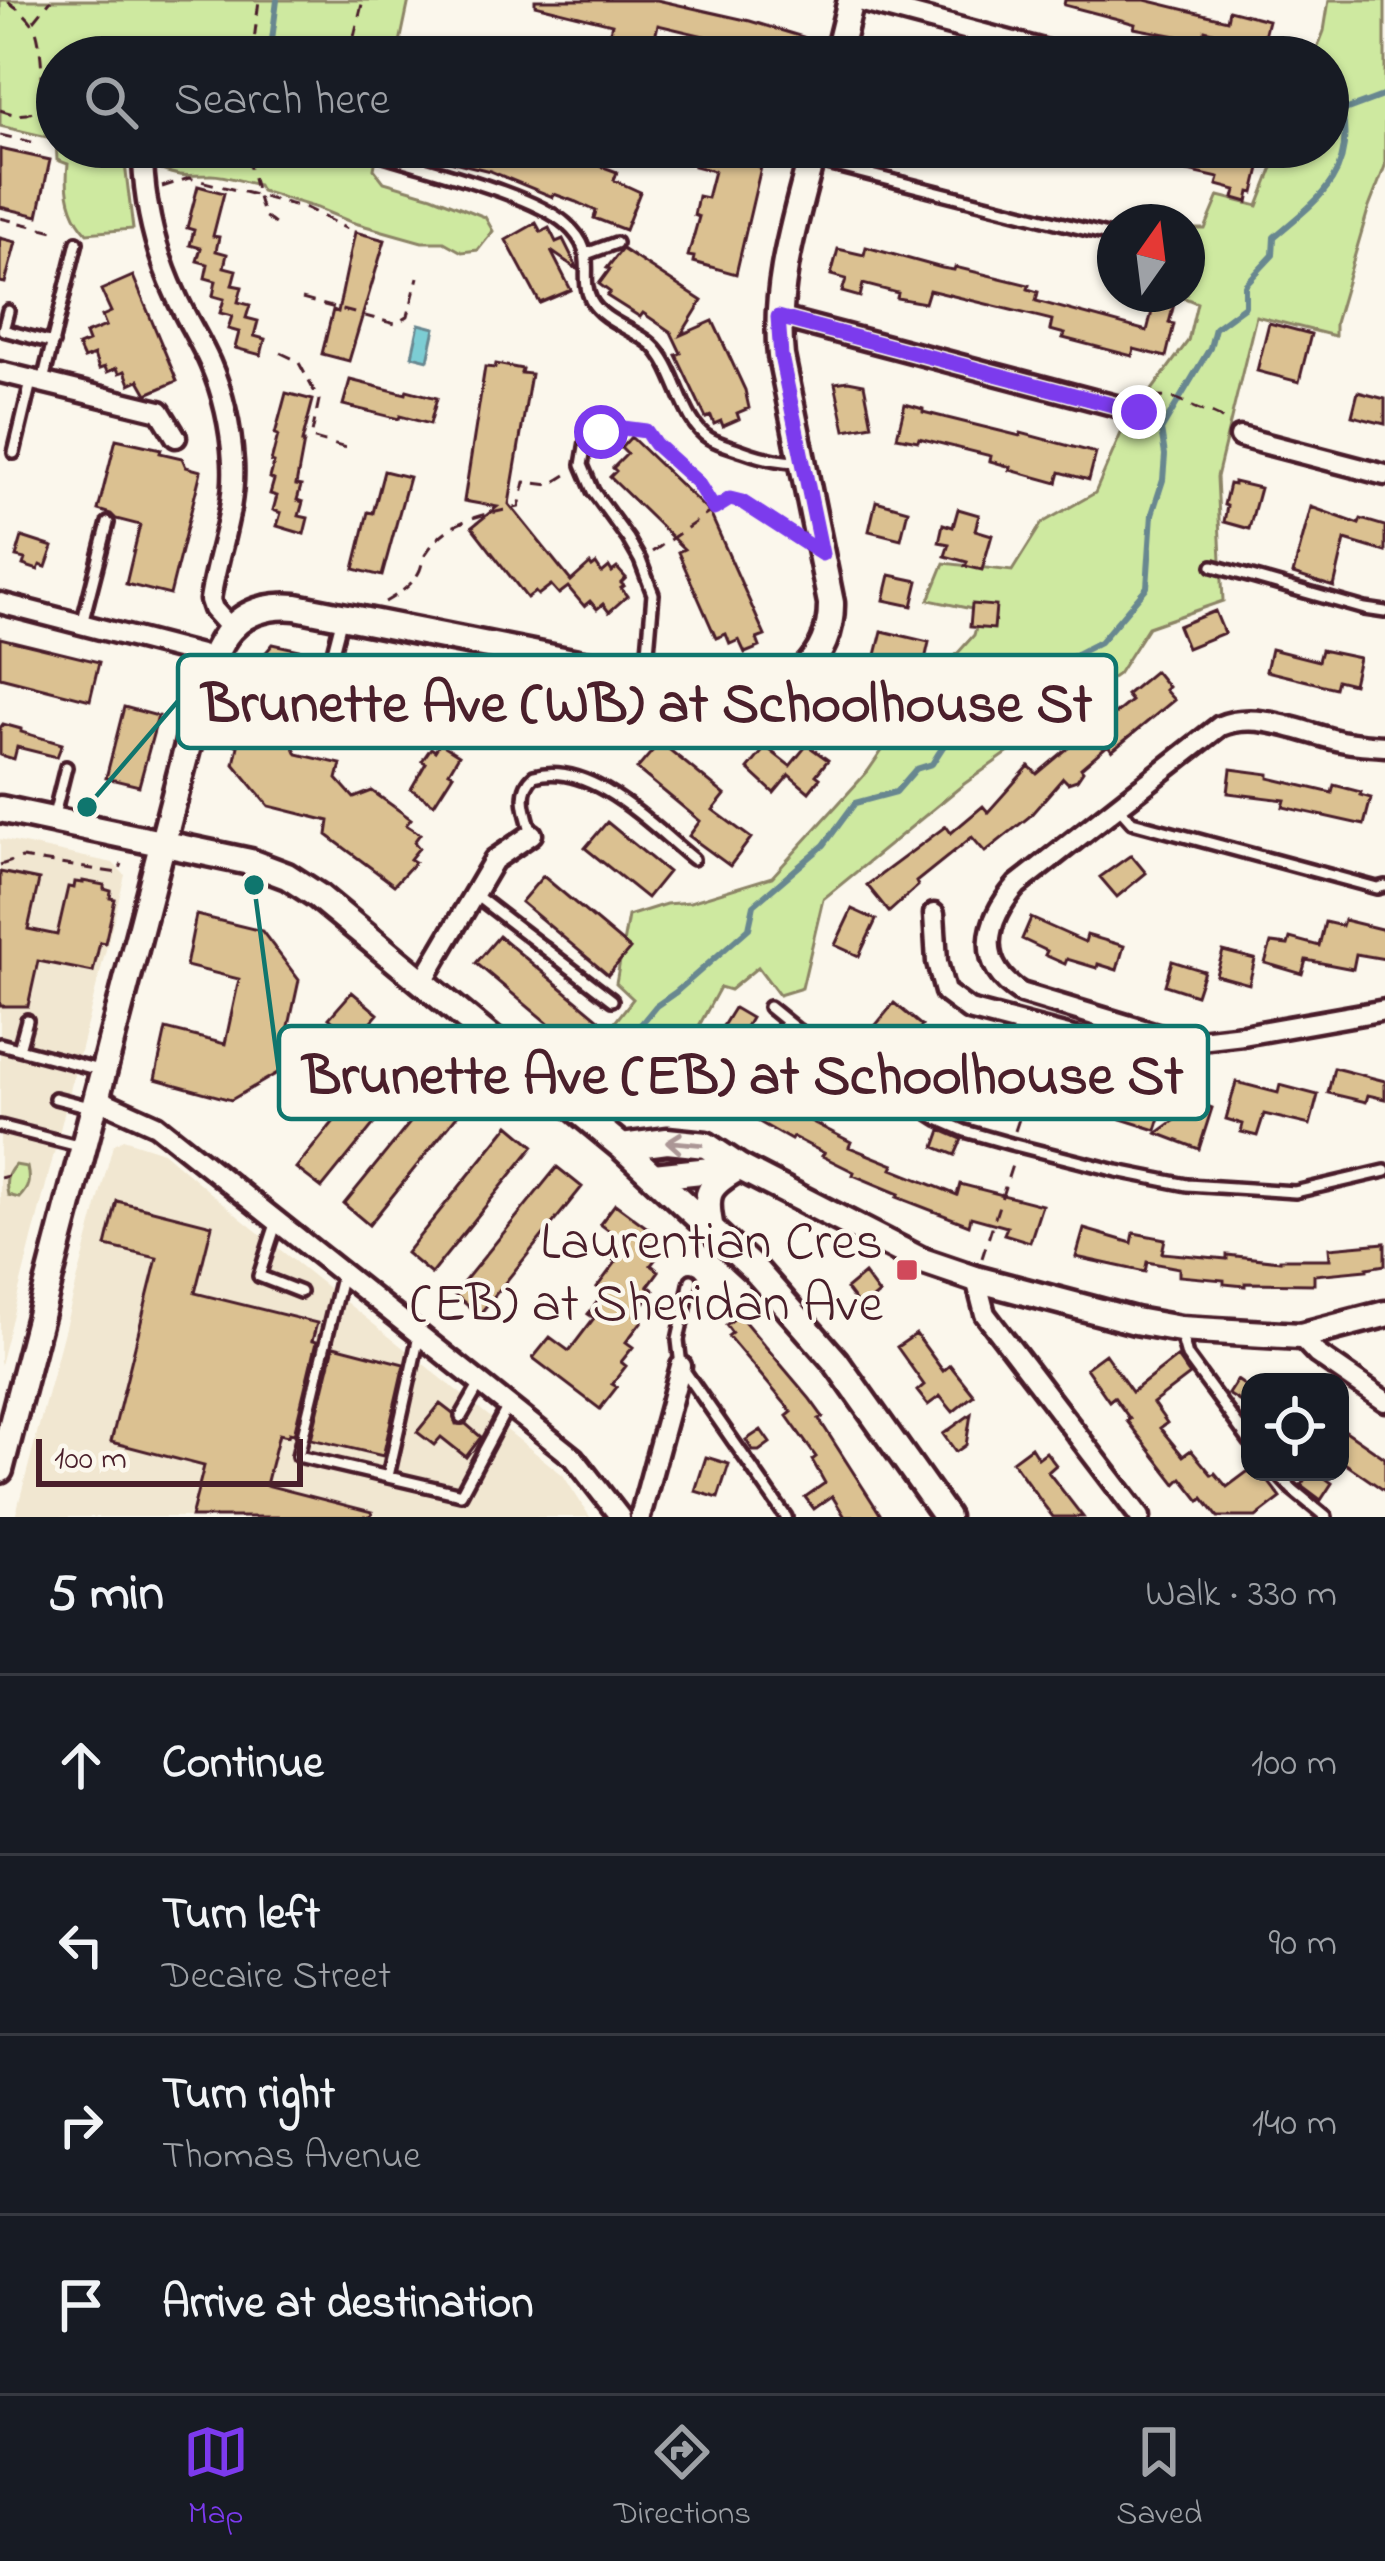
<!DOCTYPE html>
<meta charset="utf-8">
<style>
:root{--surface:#171b24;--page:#20242c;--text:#f1f3f6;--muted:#9ea1a6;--line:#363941;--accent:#7c3aed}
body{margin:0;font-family:"Indie Flower",sans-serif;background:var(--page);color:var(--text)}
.controls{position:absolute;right:36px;bottom:36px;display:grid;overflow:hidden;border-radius:24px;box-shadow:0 3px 9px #0004}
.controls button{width:108px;height:108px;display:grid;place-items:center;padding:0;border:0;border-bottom:3px solid var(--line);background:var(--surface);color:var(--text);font:60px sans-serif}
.compass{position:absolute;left:1097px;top:204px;width:108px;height:108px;border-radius:50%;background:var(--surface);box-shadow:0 3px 9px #0004;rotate:14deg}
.scale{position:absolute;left:36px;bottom:30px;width:267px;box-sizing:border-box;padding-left:12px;border:6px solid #4a1f2b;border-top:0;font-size:33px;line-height:42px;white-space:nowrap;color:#4a1f2b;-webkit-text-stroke:9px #fbf7ec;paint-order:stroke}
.stop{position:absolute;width:36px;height:36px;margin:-27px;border:9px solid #7c3aed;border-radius:50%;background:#fff}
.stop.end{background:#7c3aed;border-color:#fff;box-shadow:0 3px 12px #0008}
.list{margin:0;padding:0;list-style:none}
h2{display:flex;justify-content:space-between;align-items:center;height:156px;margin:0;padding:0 48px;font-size:51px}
h2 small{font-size:39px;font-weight:400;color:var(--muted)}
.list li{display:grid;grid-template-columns:78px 1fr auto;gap:36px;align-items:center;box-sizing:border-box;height:180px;padding:0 48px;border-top:3px solid var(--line)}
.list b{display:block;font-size:45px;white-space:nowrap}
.list p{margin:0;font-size:39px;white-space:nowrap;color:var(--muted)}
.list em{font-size:39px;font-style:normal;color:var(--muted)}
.icon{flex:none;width:66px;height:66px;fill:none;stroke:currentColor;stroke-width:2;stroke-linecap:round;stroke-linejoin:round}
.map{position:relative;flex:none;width:1385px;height:1517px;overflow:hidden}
.search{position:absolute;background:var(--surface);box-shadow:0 3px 9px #0004;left:36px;right:36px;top:36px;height:132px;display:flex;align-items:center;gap:30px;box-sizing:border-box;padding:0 42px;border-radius:66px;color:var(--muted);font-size:45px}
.sheet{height:876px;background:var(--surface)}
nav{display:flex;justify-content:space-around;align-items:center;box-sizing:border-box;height:168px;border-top:3px solid var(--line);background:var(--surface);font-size:33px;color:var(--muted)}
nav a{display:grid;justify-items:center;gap:6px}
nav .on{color:var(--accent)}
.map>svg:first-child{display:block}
.built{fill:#f1e7d1}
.green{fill:#cee9a0;stroke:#8c8466;stroke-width:3}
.water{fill:#7ccdd4;stroke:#688790;stroke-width:3}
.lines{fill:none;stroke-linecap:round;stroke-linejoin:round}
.stream{stroke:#688790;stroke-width:6}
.building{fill:#dbc191;stroke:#4a1f2b;stroke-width:3}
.lane-casing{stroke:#4a1f2b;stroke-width:18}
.street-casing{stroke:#4a1f2b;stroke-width:27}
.secondary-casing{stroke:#4a1f2b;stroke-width:33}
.path{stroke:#4a1f2b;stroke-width:3;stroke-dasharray:12 9;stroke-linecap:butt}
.lane{stroke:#fbf7ec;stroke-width:9}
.street{stroke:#fbf7ec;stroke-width:18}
.secondary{stroke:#fbf7ec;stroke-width:24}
.oneway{stroke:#ab9695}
.route{stroke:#7c3aed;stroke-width:15}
.poi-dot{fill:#d1495b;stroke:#fbf7ec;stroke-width:4.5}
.labels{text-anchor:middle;stroke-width:9;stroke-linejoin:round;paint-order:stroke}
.poi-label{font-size:54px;fill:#4a1f2b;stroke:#fbf7ec;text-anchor:end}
.leader{fill:none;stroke:#0f766e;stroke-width:4.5}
.callout-dot{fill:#0f766e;stroke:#fbf7ec;stroke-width:4.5}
.callout{fill:#fbf7ec;stroke:#0f766e;stroke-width:4.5}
.callout-label{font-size:57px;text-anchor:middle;font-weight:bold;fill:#4a1f2b}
</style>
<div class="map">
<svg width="1385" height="1517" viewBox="0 0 1385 1517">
<rect width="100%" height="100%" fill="#fbf7ec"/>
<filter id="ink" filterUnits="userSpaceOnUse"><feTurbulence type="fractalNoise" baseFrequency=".00833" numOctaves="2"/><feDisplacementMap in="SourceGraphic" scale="24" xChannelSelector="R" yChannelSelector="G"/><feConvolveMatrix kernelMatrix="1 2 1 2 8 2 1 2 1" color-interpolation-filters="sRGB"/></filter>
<g filter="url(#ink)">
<!-- built -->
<path class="built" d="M0 839 113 863 125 875 0 1365Z
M123 1139 163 1152 239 1217 563 1475 590 1517H15L113 1145Z"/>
<!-- green -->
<path class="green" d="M0 0H409L397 57H57V147H378L374 169 384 182 432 196 485 217 493 231 478 250 462 252 444 242H422L351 222 317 208 261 191 258 185C243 182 224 174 209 175 185 175 183 178 159 169L157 162 130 156 125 164 133 229 87 233C69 214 65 189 68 164L57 160 56 139 0 126Z
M1329 0H1385V166L1368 210 1335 323V336L1256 316 1217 477 1223 601 1148 627 1118 674 964 784 823 899 802 988 779 995 758 967 730 990 720 987 654 1109 634 1120 576 1072 633 999 616 983 628 916 666 904 690 902 772 877 868 771 921 694 974 635 981 611 929 600 944 563 1012 571 1042 523 1095 493 1122 431 1188 341 1197 303 1175 294H1187V229H1205L1219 196 1258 206 1281 147H1328V57H1314L1324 31Z
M15 1165 27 1167C30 1181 29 1188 19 1198L8 1195C5 1182 6 1175 15 1165Z"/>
<!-- water -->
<path class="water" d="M419 324 435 328 428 360 412 356Z"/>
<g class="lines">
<!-- stream -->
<path class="stream" d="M273 57 271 48 277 0
M610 1062 656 1006 676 992 749 928 754 905 824 845 855 803 896 792 916 769 932 764C960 719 966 712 1017 696L1030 672 1059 674 1071 657 1100 642 1147 587 1152 514 1163 480 1165 455 1161 430 1210 348 1215 328 1245 306V285L1273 255 1274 237C1318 200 1355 175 1342 111L1385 95"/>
</g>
<!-- building -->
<path class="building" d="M535 0H657L750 21 803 37 798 57H771V55L725 41 658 25 651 54 630 48 632 41 609 35 612 24 535 5Z
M1065 0H1145L1227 20 1229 10 1268 20 1262 44 1205 30 1202 45 1182 40V37L1134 28 1135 24 1118 19 1064 5Z
M414 147H549L617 172 614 180 640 192 625 230 594 218 596 211 576 202 554 194 553 197 490 171 413 152Z
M699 147H725L751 154 748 163 761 167 736 274 693 262 694 257 688 256 699 217 694 215 698 196 707 198 714 171 694 166Z
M1120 147H1247L1264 151 1254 193 1250 192 1248 202 1234 198 1236 190 1217 185 1219 178 1149 162V160L1119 151Z
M0 149 50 160 38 216 0 207Z
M198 186 224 193 213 236 219 237 216 251 227 254 224 267 236 270 232 285 242 287 238 302 250 305 246 318 258 321 254 336 265 339 261 355 235 348 239 332 228 329 232 316 220 313 224 299 213 296 216 281 205 278 208 264 197 261 201 248 190 245 194 230 187 228Z
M536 223 541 232 549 228 556 242 563 239 577 267V269L551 251 571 290 540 303 506 240Z
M355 232 385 240 349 361 322 354 333 310 338 312Z
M0 238 16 242 5 283 0 282Z
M866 247 942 268 954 270 955 267 1029 285 1028 289 1038 292 1036 301 1147 331 1155 300 1174 304 1169 323 1174 324 1166 357 1134 349 1132 356 1063 338 1065 334 1050 330 1052 320 929 290 925 303 897 298 898 293 863 284 860 297 842 292 846 279 831 275 838 249 864 255Z
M622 249 702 301 681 335 713 321 745 390 749 408 737 413 739 419 723 426 721 421 714 424 711 416 706 418 676 355 681 353 671 332 643 313 640 317 607 296 610 292 599 284 610 269 607 268Z
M133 276 177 381 147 394 139 380 130 384 125 371 119 373 117 368 107 372 105 367 99 369 94 355 84 359 78 346 88 342 85 334 106 326 102 316 111 312 101 290Z
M1269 323 1311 334 1299 382 1257 371Z
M496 364 522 369 521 373 531 374 509 504 571 581 590 564 592 567 596 564 602 573 609 567 612 572 617 568 626 578 621 583 624 586 621 588 627 596 609 612 603 604 597 609 590 601 584 606 568 587 559 594 551 585 538 595 535 592 527 598 472 527 497 507 464 501 485 367 495 368Z
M350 380 406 394 407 390 437 398 430 424 400 416 399 419 343 405Z
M848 381 864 384 872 425 845 430 835 383Z
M1358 392 1385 399V424L1352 416Z
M286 393 313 400 302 442H304L296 485 301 486 297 500 303 502 299 516 308 518 304 534 277 526 281 513 273 510 277 496 270 494 274 480 270 478 274 463 271 462 278 435 275 434Z
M905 404 923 409V412L1020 436 1021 433 1096 453 1089 480 1060 472 1057 483 1010 470 1011 467 990 461 991 456 919 438 918 441 897 437Z
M631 437 710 513 765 636 757 639 760 647 745 653 739 640 730 644 726 634 716 638 678 552 684 549 610 477 616 471 613 468 627 454 621 448Z
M116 439 161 449 160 453 182 458 186 467 201 471 170 595 126 584 140 525 116 519 111 514 98 510Z
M384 471 409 477 382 576 354 569 368 512 373 513Z
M1234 482 1260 488 1249 529 1224 522 1227 506 1224 505 1229 484 1234 485Z
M876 501 908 510 901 539 869 531Z
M1311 507 1359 524 1361 519 1385 526V552L1345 540 1334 587 1293 574Z
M958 509 979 515 975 530 992 535 982 570 965 566 967 562 945 556 949 544 939 542 943 524 953 527Z
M22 537 53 547 46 567 40 565 38 570 23 565 25 559 16 557Z
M890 575 918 581 912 606 884 600Z
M972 604 996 606 994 629 970 627Z
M1215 611 1224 633 1187 648 1178 626Z
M882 631 929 642 921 678 898 672 895 730 856 729 859 679H870Z
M0 638 99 662 90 700 0 677Z
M273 644 317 654 315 665 322 667 318 683 312 681 307 701 303 700 292 743 297 754 341 764 337 779 354 798 372 791 411 819 406 825 420 834 414 842 419 848 410 859 415 862 394 885 327 835 329 821 269 806 234 764 238 746 230 742 234 729H237L251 670Z
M1271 649 1318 661 1321 650 1359 658 1353 684 1337 680 1335 688 1266 671Z
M1155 671 1168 687 1165 690 1174 700 1112 751 1108 745 1081 768 1083 771 1077 780 1068 783 1063 778 1029 817 985 852 972 837 916 882 918 886 889 912 867 885 946 826 951 833 983 806 988 812 1029 766 1037 774 1081 737 1083 740 1131 701 1126 695Z
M124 707 158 716 139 786 106 778Z
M3 724 21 729V732L62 744 57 757 17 747 14 759 0 755V728Z
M660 742 725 795 713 810 751 838 730 866 689 836 700 821 637 769Z
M440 743 459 755 449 772 453 774 434 804 411 789 426 763 422 761 431 748 435 751Z
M807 745 828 760 816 775 820 778 809 792 789 775 774 793 748 769 766 747 790 766Z
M1231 769 1269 774V778L1332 793 1334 785 1361 792 1360 795 1371 798 1364 825 1283 807 1285 800 1228 793Z
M607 822 668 872 647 898 585 848Z
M1131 855 1146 873 1117 897 1100 877Z
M0 872 39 880 28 929 57 935 68 887 74 888 75 882 83 883V881L104 885V889L111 891 110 898 115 899 105 943 100 942 93 972 38 961 28 1006H0Z
M543 876 630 949 608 975 521 902Z
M852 909 876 920 859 956 835 945Z
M196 915 262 931 299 980 279 1072 231 1100 155 1079 166 1029 225 1044 239 979 186 966Z
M1031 918 1085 942 1087 935 1124 946 1117 970 1098 964 1097 968 1067 959 1065 964 1045 955 1047 951 1022 939Z
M1344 920 1385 930V959L1356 954 1353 969 1306 960 1302 974 1265 963 1271 943 1288 945 1290 938 1319 946 1325 922 1342 926Z
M499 936 599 1019 576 1047 476 963Z
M1223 951 1255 959 1249 984 1216 975Z
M1172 961 1204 971 1196 995 1165 985Z
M352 992 378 1014 355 1041 329 1018Z
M894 1003 922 1026 908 1043 893 1031 888 1037 875 1026Z
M734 1008 751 1018 728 1058 764 1090 760 1095 851 1142 849 1147 894 1165 892 1169 957 1195 960 1184 1042 1205 1030 1242 1004 1234 1007 1227 971 1217 969 1225 897 1197 899 1194 853 1175 854 1172 822 1156 824 1153 793 1137 791 1140 754 1119 712 1085 709 1091 704 1089 703 1092 689 1084 691 1080 683 1075 709 1030 718 1034Z
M400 1040 425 1061 322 1188 296 1168Z
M1334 1068 1385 1081V1099L1368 1095 1366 1102 1328 1093Z
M447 1077 472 1097 369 1225 344 1204Z
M1236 1082 1278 1093 1280 1085 1318 1095 1310 1125 1264 1114 1257 1136 1241 1132 1243 1124 1226 1119Z
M1131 1088 1166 1099 1156 1130 1121 1119Z
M1199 1103 1212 1108 1199 1149 1157 1133Z
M509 1125 534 1146 431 1274 406 1253Z
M941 1130 962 1139 955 1155 935 1147Z
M557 1167 582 1187 479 1315 454 1294Z
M117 1201 212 1225 195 1293 317 1323 312 1341 316 1342 294 1434 289 1433 288 1436 279 1434 266 1485 372 1512 371 1517H191L204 1466 111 1442 157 1258 106 1246Z
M615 1204 668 1243 651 1265 659 1271 648 1286 654 1290 635 1315 642 1321 626 1342 633 1347 621 1362 626 1366 612 1384 617 1387 600 1409 533 1358 550 1337 569 1351 594 1318 588 1314 605 1292 597 1287 616 1262 611 1258 623 1241 600 1224Z
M1084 1229 1132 1243 1134 1233 1165 1239 1162 1253 1227 1259V1255L1280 1261V1259H1330L1329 1248 1385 1243V1265L1367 1268V1270L1314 1275V1284L1245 1283V1286L1224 1284V1280L1179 1276V1268L1147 1262 1145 1272 1076 1257Z
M864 1274 879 1294 861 1309 846 1289Z
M739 1315 810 1399 823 1417 819 1419 882 1517H845L832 1496 814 1509 805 1497 825 1483 812 1460 816 1457 787 1416 792 1412 728 1336 732 1333 726 1325Z
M916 1334 943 1371 950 1365 974 1395 953 1412 940 1396 928 1405 917 1391 924 1385 897 1347Z
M334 1346 404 1364 383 1456 311 1439Z
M1105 1354 1132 1392 1177 1357 1190 1375 1153 1403 1167 1423 1160 1428 1183 1456 1191 1450 1212 1475 1215 1473 1227 1487 1247 1472H1261L1281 1498 1256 1517H1218L1203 1498 1200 1501 1182 1478 1176 1484 1127 1421 1130 1419 1114 1397 1109 1401 1086 1368Z
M1237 1380 1250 1389V1408L1228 1394Z
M440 1404 453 1414 456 1424H466L481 1437 466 1457 441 1437 434 1445 417 1432Z
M971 1414 966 1445 956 1452 943 1434Z
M1340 1427 1385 1458V1491L1340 1460Z
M761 1430 770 1443 759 1451H753L746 1440Z
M1031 1447 1038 1458 1046 1452 1056 1465 1048 1472 1083 1517H1053L1043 1504 1012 1461Z
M706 1457 729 1464 718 1498 695 1491Z
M1310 1472H1317L1332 1483 1321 1500 1301 1485Z"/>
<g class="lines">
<defs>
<path id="lane" d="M761 147 1115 237
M384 155C430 170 532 194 566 224 600 254 578 274 591 300 602 321 634 329 651 344 677 367 681 421 709 438 719 444 732 447 743 451 762 458 778 462 798 462
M586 254 616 243
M8 311 3 330 53 343
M43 381 77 242
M587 436 582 465 593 491 628 539 640 560 653 594 646 674
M14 453 32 378
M1213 566 1365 609 1385 612
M82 624 108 523
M332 711 343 667 334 648 341 621
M1117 805 1132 822 1377 888 1385 886
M54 815 66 767
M532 834C527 814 516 792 534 776 591 760 652 826 693 859
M474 894 612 1000
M769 1007 796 1029 938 1119 965 1131 1011 1144 1117 1171 1187 1185 1295 1192 1385 1171
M0 1044 103 1071
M19 1049 27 1020
M55 1098 94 1108
M0 1126 82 1147
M277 1221 259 1276 300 1292
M342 1273 298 1456 461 1494 508 1406
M691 1280 678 1340 681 1366 786 1517
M1180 1331 1187 1356 1250 1442
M461 1417 480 1384
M1276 1472 1292 1489 1326 1517
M388 1476 419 1336"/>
<path id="street" d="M856 0 1070 57
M143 161C145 209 156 253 176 296 186 319 200 340 210 363 223 393 231 429 233 462 236 510 217 553 210 600L213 609 230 628
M778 317 1139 412
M0 372 160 411 176 437
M1240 437 1385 475
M0 603 212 658
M1385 746C1368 745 1352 744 1336 740 1300 731 1256 711 1220 726L1017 885C985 921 975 964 1021 993L1170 1038 1191 1041 1243 1035 1385 1010
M934 914 937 962 945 992 969 1010 1106 1046 1149 1054 1187 1042
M423 981 494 860 532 834
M96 1098 156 1125 342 1273 574 1458 620 1517
M976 1279 985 1314 1140 1517
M1300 1336 1317 1354 1385 1401
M640 1517 681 1366"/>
<path id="secondary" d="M837 57 851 0
M0 809 250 862 287 876 318 896 622 1147 757 1272 836 1362 946 1517
M622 1147 667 1141 706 1145 739 1167 920 1260 976 1279 1135 1321 1180 1329 1300 1336 1385 1314
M654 1176 739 1167
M711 1229C704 1195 706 1186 737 1169
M0 1470 201 695C215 643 233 602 296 607L734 694C789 697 832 659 831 603L781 356C773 285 797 215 814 147"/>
</defs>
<!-- lane casing -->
<use href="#lane" class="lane-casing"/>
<!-- street casing -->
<use href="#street" class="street-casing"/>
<!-- secondary casing -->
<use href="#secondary" class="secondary-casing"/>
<!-- path -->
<path class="path" d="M34 21 51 0
M252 57 259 0
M349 57 363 0
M41 105H57
M0 110C11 114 29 119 38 107 46 96 41 41 35 28 29 16 17 8 6 0
M0 135 36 143
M232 147C246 162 275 159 295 162L301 153 315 147
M247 157 263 215 276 225
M162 187 189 178 306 208 347 229
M0 218 58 232
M302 299 395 324 408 316 418 277
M281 353 298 361 319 400 311 438 346 448
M1152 397C1172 397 1176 397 1193 407 1208 415 1213 409 1228 425
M600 432 623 427 646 431C661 451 682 464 698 483 705 491 708 501 714 509L730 499H735L796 537
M652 552 713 510
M385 602C399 594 413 585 420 570 423 562 422 559 427 552 449 518 483 515 519 507L525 482 550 485 569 473
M0 865 22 858 118 873 122 864
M1015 1131 1042 1049
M0 1178 8 1176
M982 1258 1014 1159"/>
<!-- lane -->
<use href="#lane" class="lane"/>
<!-- street -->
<use href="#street" class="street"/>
<!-- secondary -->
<use href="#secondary" class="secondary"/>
</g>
<!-- one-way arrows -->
<defs><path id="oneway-shaft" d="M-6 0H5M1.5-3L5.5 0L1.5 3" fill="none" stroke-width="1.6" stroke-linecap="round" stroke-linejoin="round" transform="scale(3)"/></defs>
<use class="oneway" href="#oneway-shaft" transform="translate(684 1143) rotate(-175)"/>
</g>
<g class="lines" filter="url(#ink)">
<!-- route -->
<path class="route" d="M601 432 623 428 646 431 655 444 697 482 714 509 730 499 742 502 822 554 781 356 778 317 1139 412"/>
</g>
<!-- markers -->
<rect class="poi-dot" x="895" y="1258" width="24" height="24" rx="6"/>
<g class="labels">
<!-- poi labels -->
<g class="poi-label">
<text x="883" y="1258">Laurentian Cres<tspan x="883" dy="62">(EB) at Sheridan Ave</tspan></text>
</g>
</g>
<!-- callouts -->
<path class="leader" d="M87 807L178 701M254 885L279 1073"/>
<g class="callout-dot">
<circle cx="87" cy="807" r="12"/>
<circle cx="254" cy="885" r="12"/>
</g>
<g class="callout">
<rect x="178" y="655" width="938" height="93" rx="12"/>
<rect x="279" y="1026" width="929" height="93" rx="12"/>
</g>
<g class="callout-label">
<text x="647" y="721">Brunette Ave (WB) at Schoolhouse St</text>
<text x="743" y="1093">Brunette Ave (EB) at Schoolhouse St</text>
</g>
</svg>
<div class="controls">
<button><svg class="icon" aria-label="locate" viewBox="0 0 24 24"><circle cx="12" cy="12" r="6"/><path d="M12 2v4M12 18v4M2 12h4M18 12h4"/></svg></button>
</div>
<svg class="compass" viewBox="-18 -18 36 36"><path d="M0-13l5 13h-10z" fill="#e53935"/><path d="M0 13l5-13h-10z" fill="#9ea1a6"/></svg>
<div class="scale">100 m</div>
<div class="stop" style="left:601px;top:432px"></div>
<div class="stop end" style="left:1139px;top:412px"></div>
<div class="search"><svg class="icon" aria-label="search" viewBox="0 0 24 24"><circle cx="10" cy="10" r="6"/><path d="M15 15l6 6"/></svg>Search here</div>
</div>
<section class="sheet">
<h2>5 min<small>Walk · 330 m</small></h2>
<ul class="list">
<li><svg class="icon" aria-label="ahead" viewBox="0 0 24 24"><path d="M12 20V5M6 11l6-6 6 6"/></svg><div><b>Continue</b></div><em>100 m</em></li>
<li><svg class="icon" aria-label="left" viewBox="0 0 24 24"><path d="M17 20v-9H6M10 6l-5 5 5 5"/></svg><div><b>Turn left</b><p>Decaire Street</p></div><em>90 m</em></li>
<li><svg class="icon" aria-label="right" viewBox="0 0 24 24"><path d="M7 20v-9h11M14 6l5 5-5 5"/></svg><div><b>Turn right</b><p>Thomas Avenue</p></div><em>140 m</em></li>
<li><svg class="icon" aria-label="arrive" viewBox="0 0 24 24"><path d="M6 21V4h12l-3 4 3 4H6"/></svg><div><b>Arrive at destination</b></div></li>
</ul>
</section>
<nav>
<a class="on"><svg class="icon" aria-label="map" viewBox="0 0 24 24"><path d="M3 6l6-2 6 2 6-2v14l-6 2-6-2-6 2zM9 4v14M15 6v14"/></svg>Map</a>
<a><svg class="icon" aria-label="directions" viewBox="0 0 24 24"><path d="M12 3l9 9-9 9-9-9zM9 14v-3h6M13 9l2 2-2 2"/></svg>Directions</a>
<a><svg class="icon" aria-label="saved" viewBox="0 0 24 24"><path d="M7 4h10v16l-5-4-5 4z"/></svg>Saved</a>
</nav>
